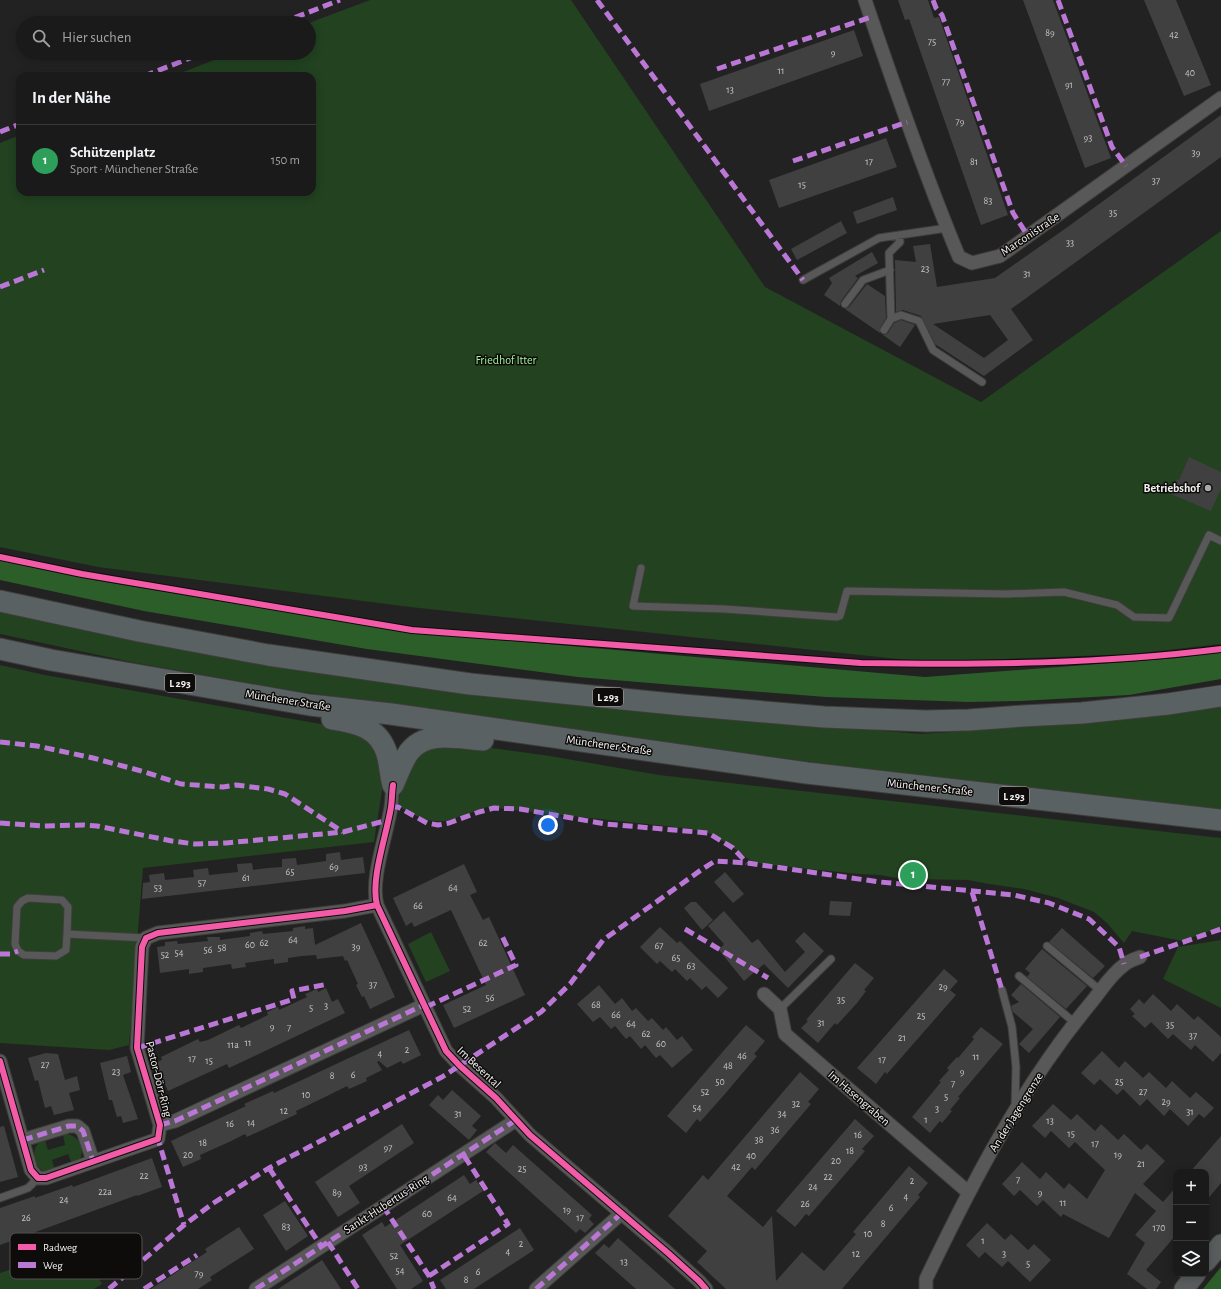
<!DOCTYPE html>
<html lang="de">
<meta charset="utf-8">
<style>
:root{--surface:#1a1a1a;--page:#272727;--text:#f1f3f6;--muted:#9fa1a2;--line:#383839;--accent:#aaa9a8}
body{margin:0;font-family:"Alegreya Sans",sans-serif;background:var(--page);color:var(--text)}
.controls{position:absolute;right:12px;bottom:12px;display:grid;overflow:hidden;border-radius:8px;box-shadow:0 2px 10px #0003}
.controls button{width:36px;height:36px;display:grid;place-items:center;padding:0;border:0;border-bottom:1px solid var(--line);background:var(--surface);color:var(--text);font:20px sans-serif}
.you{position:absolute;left:548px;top:825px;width:14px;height:14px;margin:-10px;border:3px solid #fff;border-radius:50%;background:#1a73e8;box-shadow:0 0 0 6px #1a73e833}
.badge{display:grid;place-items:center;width:26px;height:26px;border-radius:50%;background:var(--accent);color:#fff;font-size:13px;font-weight:700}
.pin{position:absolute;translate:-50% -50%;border:2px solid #fff;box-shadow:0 1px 4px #0006}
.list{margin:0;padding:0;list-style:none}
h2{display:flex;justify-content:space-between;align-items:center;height:52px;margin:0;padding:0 16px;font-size:17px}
h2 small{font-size:13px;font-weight:400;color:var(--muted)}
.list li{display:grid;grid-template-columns:26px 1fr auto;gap:12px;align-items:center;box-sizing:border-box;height:72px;padding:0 16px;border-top:1px solid var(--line)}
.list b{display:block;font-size:15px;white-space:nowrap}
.list p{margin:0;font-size:13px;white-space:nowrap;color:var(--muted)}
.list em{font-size:13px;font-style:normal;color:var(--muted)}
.icon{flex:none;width:22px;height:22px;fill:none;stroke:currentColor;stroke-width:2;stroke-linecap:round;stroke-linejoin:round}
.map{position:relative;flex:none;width:1221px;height:1289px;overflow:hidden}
.search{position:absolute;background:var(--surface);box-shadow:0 2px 10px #0003;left:16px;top:16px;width:300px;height:44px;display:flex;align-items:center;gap:10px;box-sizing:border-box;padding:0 14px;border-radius:22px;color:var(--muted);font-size:15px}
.panel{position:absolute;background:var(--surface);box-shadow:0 2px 10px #0003;left:16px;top:72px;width:300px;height:124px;border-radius:12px}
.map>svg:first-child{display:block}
.green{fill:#224220}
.forest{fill:#2c5e29}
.building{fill:#414040;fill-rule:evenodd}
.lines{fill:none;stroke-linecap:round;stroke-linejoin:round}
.lane-casing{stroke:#3f3d3c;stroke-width:9}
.street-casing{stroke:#3f3d3c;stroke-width:15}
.secondary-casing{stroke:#3f3d3c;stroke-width:21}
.primary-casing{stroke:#3f3d3c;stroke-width:23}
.lane{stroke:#595858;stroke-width:7}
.street{stroke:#595858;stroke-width:13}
.secondary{stroke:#5a5d5d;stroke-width:19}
.primary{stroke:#5a6162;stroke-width:21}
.quiet{stroke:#ba77d6;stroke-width:5;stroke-dasharray:10 5;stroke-linecap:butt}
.cycleway-casing{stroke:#0d0c0b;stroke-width:8}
.cycleway{stroke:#f35aa7;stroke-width:6}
.poi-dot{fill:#aaa9a8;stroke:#0d0c0b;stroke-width:1.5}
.labels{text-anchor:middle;stroke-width:3;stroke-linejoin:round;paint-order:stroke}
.number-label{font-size:10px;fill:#c6c5c4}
.shield{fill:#0d0c0b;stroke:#aeacab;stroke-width:1}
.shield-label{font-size:11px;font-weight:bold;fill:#f3f1f0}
.street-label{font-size:12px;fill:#f3f1f0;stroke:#0d0c0b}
.park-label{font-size:12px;fill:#a0f09a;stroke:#0d0c0b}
.poi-label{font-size:12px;font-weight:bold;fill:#f3f1f0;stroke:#0d0c0b;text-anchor:end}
.key{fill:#0d0c0b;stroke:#525150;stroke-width:1}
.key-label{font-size:11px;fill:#f3f1f0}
</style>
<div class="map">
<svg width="1221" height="1289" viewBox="0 0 1221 1289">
<rect width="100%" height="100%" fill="#232222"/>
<!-- green -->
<path class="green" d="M370 0H571L765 287 981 402 1221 231V644L1132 654 926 662 410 607 98 567 0 547V143L20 135V192H312V76H173L232 53H309V23Z
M0 612 141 641 658 712 921 734 1081 723 1221 704V809L1086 796 811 762 452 713 295 691 136 663 0 634Z
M0 665 45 675 349 729 369 742 378 755 383 784 374 842 143 868 129 1045 109 1050 0 1043Z
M454 743 550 756 659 775 1221 838V927L1182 941 1132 931 1124 943 1107 923 1094 912 1058 898 1024 889 989 884 968 880 902 879 880 875 858 874 763 864 751 861 731 846 707 832 684 828 487 807C444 821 440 831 398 806 402 786 405 764 424 751 430 747 446 745 454 743Z
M431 932 450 971 426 982 408 944Z
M1221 940V1008L1163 979 1178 947Z
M67 1134C79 1136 85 1148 80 1159L72 1164 68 1154 52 1160 55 1170C52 1171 48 1172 45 1171 35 1170 27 1145 45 1140L48 1150 65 1145 63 1135Z
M81 1247 102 1284 94 1289H0V1273Z"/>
<!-- forest -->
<path class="forest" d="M0 559 94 580 410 632 925 677 1178 658 1221 652V679L1129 695 1020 701 969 702 826 697 686 686 578 677 367 649 144 611 0 580Z
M1221 1267V1289H1203Z"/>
<!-- building -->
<path class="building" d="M898 0H928L934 18 939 17 1008 215 981 225 909 19 905 20Z
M1023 0H1053L1111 158 1085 168Z
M1144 0H1176L1211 85 1184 96Z
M854 30 863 56 709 111 700 84Z
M1221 115V157L1011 309 1033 340 984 376 935 344 921 316 903 310 896 312 895 260 916 262 913 246 930 244 937 287 995 278 1069 226ZM990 315 1008 340 984 358 933 324Z
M886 138 897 167 779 208 769 180Z
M893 197 897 210 857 224 853 212Z
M841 221 847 233 797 260 791 249Z
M872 252 878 263 855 276 858 278 841 301 840 306 824 295 832 283 829 278Z
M867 284 885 296 886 318 880 328V333L845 309 849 307Z
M901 320 915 325 900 347 883 335 888 333 894 323Z
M1189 457 1221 472V489L1211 511 1171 494 1177 479 1179 480Z
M340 852 341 860 363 857 365 873 142 899 143 883 150 882 149 875 164 873 165 880 194 877 193 870 208 868 209 875 238 872 237 864 252 863 253 870 268 868 282 867V859L296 858 297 865 312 863 326 861V854Z
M464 864 477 892 470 895 483 920 489 917 525 995 454 1028 443 1005 486 985 451 910 414 927 412 922 406 926 393 898Z
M725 872 744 894 733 903 714 882Z
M830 901 852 902 850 916 829 915Z
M691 902H696L713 920 702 930 684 908Z
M724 911 752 943 758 939 785 972 805 952 795 941 804 932 824 951 788 988 764 964 744 981 719 950 724 944 708 926Z
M361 923 395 997 370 1009 364 996 362 997 356 985 358 984 352 971 347 960 345 961 343 956 317 959 316 955 302 956 288 958V962L274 964V959L259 961 245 963 246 967 232 969 231 964 203 968V972L189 974V969L160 973 157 947 165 946V942L177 941 178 944 208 941 207 937H220V940L250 936V933L262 931 263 934 293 931V928L305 926V929L313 928 315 945Z
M660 927 677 943 680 941 728 988 718 998 706 986 702 990 690 978 687 981 675 969 672 972 660 961 657 964 640 947Z
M1062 928 1105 966 1093 978 1049 942Z
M1042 949 1087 986 1066 1009 1027 977 1030 973 1025 969Z
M855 963 874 978 864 990 866 991 857 1003 837 1025 835 1023 818 1043 801 1028 808 1021 806 1020Z
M944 969 958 981 950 990 956 995 887 1074 885 1072 876 1084 857 1068Z
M1021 984 1060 1017 1029 1053 1019 1044 1033 1029 1013 1012 1011 1006 1019 1002 1011 995Z
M599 985 615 1004 622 998 632 1011 636 1008 648 1021 652 1018 663 1030 666 1027 677 1040 682 1036 693 1050 672 1068 660 1055 656 1058 645 1045 641 1049 630 1036 626 1039 615 1026 611 1029 600 1017 593 1022 577 1004Z
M326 988 332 1002 338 999 345 1013 229 1068 227 1064 168 1091 155 1063 162 1060 161 1057 198 1039 200 1042 208 1040 239 1025 241 1028 268 1015 267 1012 278 1007 279 1010 307 997 305 994 317 989 318 992Z
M1153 994 1171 1011 1177 1004 1194 1020 1198 1016 1221 1037V1053L1213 1062 1195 1045 1191 1050 1173 1034 1168 1039 1151 1022 1145 1028 1132 1016 1135 1014 1130 1009 1139 999 1144 1004Z
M746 1025 765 1041 754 1054 757 1056 724 1095 700 1122 697 1119 686 1133 667 1116Z
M981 1027 1003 1044 958 1097 960 1098 950 1110 952 1111 942 1123 940 1121 930 1133 912 1117 941 1082 939 1081 949 1070 947 1068 957 1057 958 1058 974 1039 972 1037Z
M409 1030 421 1055 403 1064 401 1061 387 1068 379 1061 377 1062 382 1070 366 1078 367 1081 349 1089 347 1086 325 1097 296 1111 297 1114 247 1137 245 1134 229 1142 200 1155 201 1159 183 1167 171 1141 246 1106 244 1104 273 1091 274 1093Z
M1102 1051 1119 1068 1125 1061 1143 1078 1149 1072 1166 1088 1172 1081 1190 1098 1196 1092 1214 1108 1204 1118 1199 1114 1188 1126 1170 1109 1164 1116 1147 1099 1140 1106 1123 1089 1117 1095 1100 1079 1094 1085 1081 1073Z
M46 1053 58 1054 65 1080 77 1076 80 1090 69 1093 74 1110 54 1115 51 1106 45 1108 38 1080 35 1081 28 1058Z
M127 1056 131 1072 123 1075 138 1119 123 1123 121 1116 117 1117 112 1100H109L100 1063Z
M800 1072 819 1089 808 1102 811 1104 755 1170 752 1167 727 1196 763 1227 772 1216 776 1281 802 1252 824 1271 856 1234 853 1232 909 1166 928 1183 918 1195 920 1197 842 1289H726L697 1262 707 1251 668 1216 703 1175 708 1180Z
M452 1090 481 1116 472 1126 477 1130 469 1140 429 1105 438 1095 443 1100Z
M1053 1104 1071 1120 1077 1114 1095 1131 1101 1124 1118 1140 1124 1134 1141 1150 1147 1144 1165 1161 1143 1184 1163 1202 1176 1187V1235L1146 1270 1161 1282 1156 1289H1147L1127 1274 1145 1243 1135 1235 1156 1211 1135 1193 1109 1238 1063 1214 1061 1217 1043 1200 1037 1206 1020 1190 1014 1196 1002 1184 1022 1162 1040 1179 1046 1172 1064 1189 1069 1183 1087 1199 1105 1170 1075 1142 1069 1148 1051 1131 1045 1138 1032 1126Z
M855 1119 874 1136 862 1149 865 1151 809 1216 806 1214 795 1227 776 1211Z
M402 1124 414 1143 349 1186 360 1203 338 1217 315 1182Z
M4 1126 18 1177 0 1182V1127Z
M1221 1136V1183L1206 1201V1172H1190Z
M495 1143 506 1153 513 1145 592 1215 589 1219 594 1224 585 1233 580 1229 576 1233 486 1152Z
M152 1158 162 1187 137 1196V1195L0 1245V1208L35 1196V1198L72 1185 73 1187Z
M464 1175 470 1184 476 1180 483 1191 400 1245 423 1281 411 1289H397L362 1235 382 1222 385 1227Z
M285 1201 308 1236 286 1251 263 1215Z
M987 1223 1005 1240 1011 1234 1028 1250 1034 1244 1051 1260 1030 1282 1008 1261 1002 1267 985 1252 979 1258 966 1245Z
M239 1227 254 1249 210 1277 212 1280 198 1289H151L207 1252 205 1249Z
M520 1228 534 1250 474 1289H446L440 1280Z
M618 1238 647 1264 675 1289H636L595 1253 604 1244 609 1248Z
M322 1260 341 1289H278L310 1268Z"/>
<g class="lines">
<defs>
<path id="lane" d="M803 280 879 238 947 228
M845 304 863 280 890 270
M891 319 901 315 919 321 933 350 982 382
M884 330 891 319 889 253 900 242 899 235
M641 568 633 606 724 609 837 617 840 616 847 591 1007 594 1064 592 1117 605 1134 617 1169 618 1209 535 1221 541
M67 934 68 907 62 900 28 898 22 901 17 907 15 944 18 951 24 955 56 956 66 950 67 934 146 938
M1047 946 1101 991
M1019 976 1075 1023
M1002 990 1012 1027 1016 1067 1015 1108
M780 1009 831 959
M0 1198 28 1188 38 1178"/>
<path id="street" d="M865 0C894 86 924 173 959 257L972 263 1000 256 1221 98
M393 785C392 792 392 800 391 807 387 834 370 879 377 905L446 1051 460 1066 496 1098 530 1135 668 1253 699 1281 706 1289
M764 994 780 1009 785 1034 968 1192
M0 1061 31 1170 38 1178H46L158 1139 160 1125 137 1048 142 947 146 938 158 933 345 911 377 905
M160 1125 175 1121 424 1005
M23 1140 69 1126H77L83 1131 93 1161
M256 1289 516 1120
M536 1289 622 1213
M926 1289V1279C972 1183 1022 1086 1090 1004 1101 991 1110 975 1124 965 1128 961 1135 959 1140 957"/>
<path id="secondary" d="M1206 1262 1221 1244
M1184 1289 1196 1274"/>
<path id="primary" d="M0 601 139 631 268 655 470 684 683 705 824 717 926 721 969 720 1023 716 1082 713 1168 704 1221 696
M0 649 51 660 310 705 391 714 807 773 1221 820
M332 719C357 723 379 727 387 754 390 764 390 775 393 785
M393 785C398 774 402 762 409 752 426 729 460 739 483 740"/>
</defs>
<!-- lane casing -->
<use href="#lane" class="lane-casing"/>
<!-- street casing -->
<use href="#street" class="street-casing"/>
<!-- secondary casing -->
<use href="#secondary" class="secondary-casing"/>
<!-- primary casing -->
<use href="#primary" class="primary-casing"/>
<!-- lane -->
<use href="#lane" class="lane"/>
<!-- street -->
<use href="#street" class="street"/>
<!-- secondary -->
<use href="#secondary" class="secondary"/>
<!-- primary -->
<use href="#primary" class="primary"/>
<!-- quiet -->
<path class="quiet" d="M597 0 803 280
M933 0 936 8 942 15 1013 213 1028 236
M1058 0 1112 147 1126 166
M281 23 340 0
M717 69 871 17
M144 76 203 53
M0 132 20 124
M793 161 907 122
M0 287 44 270
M0 742 37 746 93 758 145 772 181 784 223 787 236 785 268 789 285 794 343 832
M391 807H398L427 823 438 825 449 823 479 812 494 808 520 809 606 824 708 833 733 848 747 863
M0 823 44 826 84 825 97 826 172 841 195 844 226 843 343 832 388 820
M972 892 1002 990
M685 929 768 978
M0 954H10L18 951
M1140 957 1221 929
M426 1007 516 965 501 934
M137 1048 294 999 292 991 328 984
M160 1125 175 1121 424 1005
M159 1136 158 1139 184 1225
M23 1140 69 1126H77L83 1131 93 1161
M269 1168 321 1246
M383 1206 429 1276 434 1289
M328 1242 358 1289
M429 1276 508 1224 463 1154
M109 1289 184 1225 212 1204 269 1168 442 1077 541 1012 570 984 603 940 701 870 715 861 747 863 880 882 1014 895 1049 903 1089 919 1119 947 1124 964
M144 1289 197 1255
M256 1289 516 1120
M536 1289 622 1213"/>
<defs>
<path id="cycleway" d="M0 557 82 574 412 630 861 663C981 665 1102 664 1221 649
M393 785C392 792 392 800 391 807 387 834 370 879 377 905L446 1051 460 1066 496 1098 530 1135 668 1253 699 1281 706 1289
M0 1061 31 1170 38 1178H46L158 1139 160 1125 137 1048 142 947 146 938 158 933 345 911 377 905"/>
</defs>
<!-- cycleway casing -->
<use href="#cycleway" class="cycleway-casing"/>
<!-- cycleway -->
<use href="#cycleway" class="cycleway"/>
</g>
<!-- markers -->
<circle class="poi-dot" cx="1208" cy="488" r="4"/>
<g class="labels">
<!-- number labels -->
<g class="number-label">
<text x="1050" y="36">89</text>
<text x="1174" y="38">42</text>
<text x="932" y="45">75</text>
<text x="833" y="56">9</text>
<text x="781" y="74">11</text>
<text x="1190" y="76">40</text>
<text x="946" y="85">77</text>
<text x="1069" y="88">91</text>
<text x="730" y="93">13</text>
<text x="960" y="125">79</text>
<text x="1088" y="141">93</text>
<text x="1196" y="156">39</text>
<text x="869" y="165">17</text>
<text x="974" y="165">81</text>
<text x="1156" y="184">37</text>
<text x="802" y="188">15</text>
<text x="988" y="204">83</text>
<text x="1113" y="216">35</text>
<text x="1070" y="246">33</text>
<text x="925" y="272">23</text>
<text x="1027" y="277">31</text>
<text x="334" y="870">69</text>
<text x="290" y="875">65</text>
<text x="246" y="881">61</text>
<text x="202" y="886">57</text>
<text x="158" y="891">53</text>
<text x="453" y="891">64</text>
<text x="418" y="909">66</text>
<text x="293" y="943">64</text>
<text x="264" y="946">62</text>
<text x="483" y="946">62</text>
<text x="250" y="948">60</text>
<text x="659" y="949">67</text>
<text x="356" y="950">39</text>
<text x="222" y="951">58</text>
<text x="208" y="953">56</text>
<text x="179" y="956">54</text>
<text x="165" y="958">52</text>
<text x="676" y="961">65</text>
<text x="691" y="969">63</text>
<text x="373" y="988">37</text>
<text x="943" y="990">29</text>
<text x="490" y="1001">56</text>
<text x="841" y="1003">35</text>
<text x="596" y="1008">68</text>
<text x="326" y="1009">3</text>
<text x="311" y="1011">5</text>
<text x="467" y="1012">52</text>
<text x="616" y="1018">66</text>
<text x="921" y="1019">25</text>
<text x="821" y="1026">31</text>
<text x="631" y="1027">64</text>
<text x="1170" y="1028">35</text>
<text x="272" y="1030">9</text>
<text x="289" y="1031">7</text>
<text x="646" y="1037">62</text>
<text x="1193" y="1039">37</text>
<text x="902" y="1041">21</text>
<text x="248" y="1046">11</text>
<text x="661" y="1047">60</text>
<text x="233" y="1048">11a</text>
<text x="407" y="1053">2</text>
<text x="380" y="1057">4</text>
<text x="742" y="1059">46</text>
<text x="976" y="1060">11</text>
<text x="192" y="1062">17</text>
<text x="882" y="1063">17</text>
<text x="209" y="1064">15</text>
<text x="45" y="1068">27</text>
<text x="728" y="1069">48</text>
<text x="116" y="1075">23</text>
<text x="962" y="1075">9</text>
<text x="353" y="1078">6</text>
<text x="332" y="1079">8</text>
<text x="720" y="1085">50</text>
<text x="1119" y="1085">25</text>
<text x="953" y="1087">7</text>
<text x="705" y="1095">52</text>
<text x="1143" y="1095">27</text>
<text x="306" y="1098">10</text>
<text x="946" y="1100">5</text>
<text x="1166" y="1105">29</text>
<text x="796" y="1107">32</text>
<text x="697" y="1111">54</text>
<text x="937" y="1112">3</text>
<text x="284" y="1114">12</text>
<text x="1190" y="1115">31</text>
<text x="458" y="1117">31</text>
<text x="782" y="1117">34</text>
<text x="926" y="1123">1</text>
<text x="1050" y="1124">13</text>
<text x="251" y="1126">14</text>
<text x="230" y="1127">16</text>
<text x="775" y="1133">36</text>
<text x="1071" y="1137">15</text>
<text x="858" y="1138">16</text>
<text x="759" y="1143">38</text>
<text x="203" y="1146">18</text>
<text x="1095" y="1147">17</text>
<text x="388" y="1151">97</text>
<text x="850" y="1154">18</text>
<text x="188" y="1158">20</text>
<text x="1118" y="1158">19</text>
<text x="751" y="1159">40</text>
<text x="836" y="1164">20</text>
<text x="1141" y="1167">21</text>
<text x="363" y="1170">93</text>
<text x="736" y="1170">42</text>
<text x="522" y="1172">25</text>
<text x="144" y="1179">22</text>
<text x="828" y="1180">22</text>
<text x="1018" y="1183">7</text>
<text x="912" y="1184">2</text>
<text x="813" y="1190">24</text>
<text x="105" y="1195">22a</text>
<text x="337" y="1196">89</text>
<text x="1040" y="1196">9</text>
<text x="906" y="1200">4</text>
<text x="452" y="1201">64</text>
<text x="64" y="1203">24</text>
<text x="1063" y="1206">11</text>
<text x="805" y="1207">26</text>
<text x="891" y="1211">6</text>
<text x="567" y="1213">19</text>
<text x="427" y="1217">60</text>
<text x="26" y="1221">26</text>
<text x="580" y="1221">17</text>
<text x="883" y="1227">8</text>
<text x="286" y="1230">83</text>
<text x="1159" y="1231">170</text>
<text x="868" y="1237">10</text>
<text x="983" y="1244">1</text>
<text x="521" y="1247">2</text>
<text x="508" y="1255">4</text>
<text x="856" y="1257">12</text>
<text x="1004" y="1257">3</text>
<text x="394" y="1259">52</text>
<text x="624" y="1265">13</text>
<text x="1028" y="1267">5</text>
<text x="400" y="1274">54</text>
<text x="478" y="1275">6</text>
<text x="199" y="1277">79</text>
<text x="466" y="1283">8</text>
</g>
<!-- shield labels -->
<g class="shield">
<rect x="165" y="674" width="30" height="18" rx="3"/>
<rect x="593" y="688" width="30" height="18" rx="3"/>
<rect x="999" y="787" width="30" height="18" rx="3"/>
</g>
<g class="shield-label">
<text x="180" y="687">L 293</text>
<text x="608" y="701">L 293</text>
<text x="1014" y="800">L 293</text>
</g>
<!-- street labels -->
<g class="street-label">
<text transform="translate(1030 234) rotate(-34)" y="4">Marconistraße</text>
<text transform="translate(288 700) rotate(9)" y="4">Münchener Straße</text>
<text transform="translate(609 745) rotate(8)" y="4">Münchener Straße</text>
<text transform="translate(930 787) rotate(6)" y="4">Münchener Straße</text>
<text transform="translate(479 1067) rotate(43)" y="4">Im Besental</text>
<text transform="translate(159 1079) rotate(76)" y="4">Pastor-Dörr-Ring</text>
<text transform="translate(859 1098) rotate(41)" y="4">Im Hasengraben</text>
<text transform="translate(1016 1112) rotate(-58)" y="4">An der Jagengrenze</text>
<text transform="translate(386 1204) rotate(-33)" y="4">Sankt-Hubertus-Ring</text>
</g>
<!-- park labels -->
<g class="park-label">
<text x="506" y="364">Friedhof Itter</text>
</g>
<!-- poi labels -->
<g class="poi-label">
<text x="1200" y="492">Betriebshof</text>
</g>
</g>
<!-- legend -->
<rect x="10" y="1233" width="132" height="46" rx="6" class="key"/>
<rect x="18" y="1244" width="18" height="6" fill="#f35aa7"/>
<rect x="18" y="1262" width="18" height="6" fill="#ba77d6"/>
<g class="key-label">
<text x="43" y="1251">Radweg</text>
<text x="43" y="1269">Weg</text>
</g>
</svg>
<div class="controls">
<button>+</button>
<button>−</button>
<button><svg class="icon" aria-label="layers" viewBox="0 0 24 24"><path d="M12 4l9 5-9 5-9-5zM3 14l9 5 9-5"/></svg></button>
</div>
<div class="you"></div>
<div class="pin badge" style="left:913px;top:875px;background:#2e9e5b">1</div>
<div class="search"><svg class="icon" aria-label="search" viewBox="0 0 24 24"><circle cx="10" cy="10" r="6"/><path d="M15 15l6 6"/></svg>Hier suchen</div>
<section class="panel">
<h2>In der Nähe<small></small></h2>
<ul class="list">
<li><span class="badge" style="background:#2e9e5b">1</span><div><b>Schützenplatz</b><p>Sport · Münchener Straße</p></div><em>150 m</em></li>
</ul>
</section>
</div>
